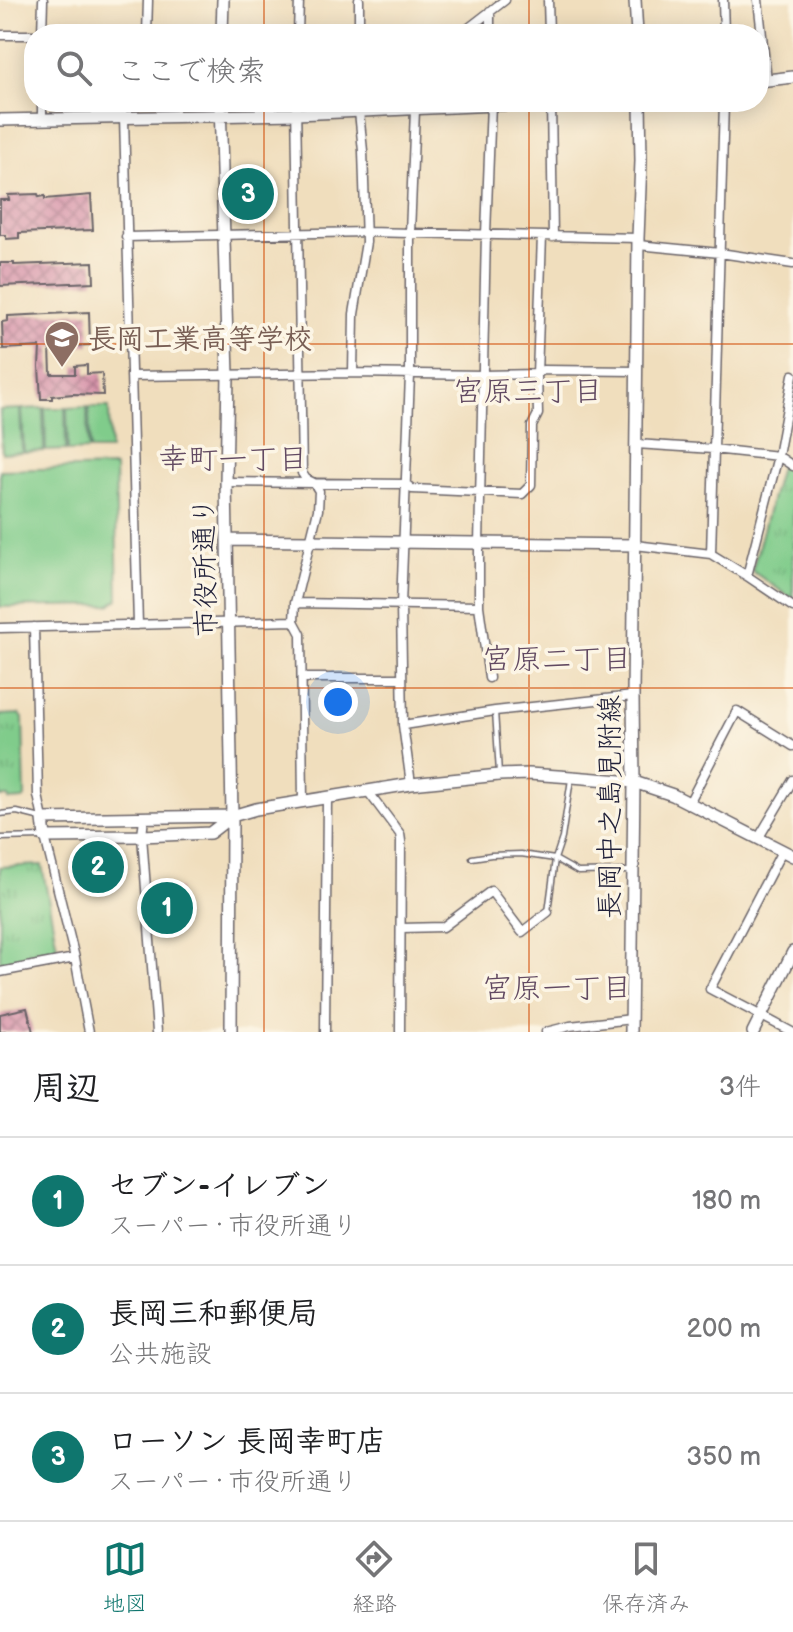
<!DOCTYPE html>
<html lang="ja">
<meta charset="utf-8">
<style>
:root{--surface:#fff;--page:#f2f2f2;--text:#202124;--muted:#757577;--line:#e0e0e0;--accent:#0f766e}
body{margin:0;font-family:"Balsamiq Sans","Klee One",sans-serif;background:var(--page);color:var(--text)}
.you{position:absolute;left:338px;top:702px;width:28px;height:28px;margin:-20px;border:6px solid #fff;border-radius:50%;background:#1a73e8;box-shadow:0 0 0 12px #1a73e833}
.badge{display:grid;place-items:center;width:52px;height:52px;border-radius:50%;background:var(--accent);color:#fff;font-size:26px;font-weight:700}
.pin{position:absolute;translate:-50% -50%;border:4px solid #fff;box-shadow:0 2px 8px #0006}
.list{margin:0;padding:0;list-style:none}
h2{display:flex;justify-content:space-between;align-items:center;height:104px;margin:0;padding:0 32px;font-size:34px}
h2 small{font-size:26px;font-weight:400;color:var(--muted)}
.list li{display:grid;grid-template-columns:52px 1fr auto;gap:24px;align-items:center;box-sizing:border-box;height:128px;padding:0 32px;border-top:2px solid var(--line)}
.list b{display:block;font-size:30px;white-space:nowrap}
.list p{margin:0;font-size:26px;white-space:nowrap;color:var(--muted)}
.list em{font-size:26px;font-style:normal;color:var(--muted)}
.icon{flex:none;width:44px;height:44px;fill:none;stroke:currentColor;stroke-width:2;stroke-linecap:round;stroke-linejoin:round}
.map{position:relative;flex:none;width:793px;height:1032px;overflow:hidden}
.search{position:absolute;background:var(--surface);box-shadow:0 4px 20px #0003;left:24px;right:24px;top:24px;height:88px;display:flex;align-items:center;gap:20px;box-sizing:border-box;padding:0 28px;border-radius:32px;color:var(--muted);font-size:30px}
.sheet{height:488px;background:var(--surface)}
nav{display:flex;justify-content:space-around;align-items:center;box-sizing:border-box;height:112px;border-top:2px solid var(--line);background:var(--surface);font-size:22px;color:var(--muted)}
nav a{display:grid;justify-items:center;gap:4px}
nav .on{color:var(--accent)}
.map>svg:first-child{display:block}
.grass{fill:url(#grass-tufts);stroke:#517763;stroke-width:2}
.garden{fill:#80cc8b;stroke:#517763;stroke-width:2}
.building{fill:url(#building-cross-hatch)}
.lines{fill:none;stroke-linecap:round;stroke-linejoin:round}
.lane-casing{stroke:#6a6468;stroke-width:7}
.street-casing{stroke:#6a6468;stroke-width:11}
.secondary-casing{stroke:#6a6468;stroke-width:14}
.lane{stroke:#fff;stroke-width:4}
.street{stroke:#fff;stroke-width:8}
.secondary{stroke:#fff;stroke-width:11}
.grid{fill:none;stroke:#d45411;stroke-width:2;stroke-opacity:0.55}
.labels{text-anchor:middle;stroke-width:7;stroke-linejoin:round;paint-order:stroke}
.education-label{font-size:28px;font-weight:bold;fill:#785e54;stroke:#fcf5e5;text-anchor:start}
.street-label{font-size:28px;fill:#22223b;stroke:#fcf5e5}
.neighbourhood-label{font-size:30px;fill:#624a62;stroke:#fcf5e5}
</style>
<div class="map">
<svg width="793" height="1032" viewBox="0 0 793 1032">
<defs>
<pattern id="grass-tufts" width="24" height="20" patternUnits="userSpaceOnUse" patternTransform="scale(2)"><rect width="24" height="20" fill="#80cc8b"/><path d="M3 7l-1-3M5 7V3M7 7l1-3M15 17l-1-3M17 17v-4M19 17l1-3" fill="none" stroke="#6eaf79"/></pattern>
<pattern id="building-cross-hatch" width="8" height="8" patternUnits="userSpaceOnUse" patternTransform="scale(2)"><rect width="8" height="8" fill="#d895ab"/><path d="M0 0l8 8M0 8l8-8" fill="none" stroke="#af798c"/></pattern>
</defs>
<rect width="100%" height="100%" fill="#fcf5e5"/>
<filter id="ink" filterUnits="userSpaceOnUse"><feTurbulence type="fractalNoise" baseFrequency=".0125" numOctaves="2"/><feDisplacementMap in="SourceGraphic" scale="16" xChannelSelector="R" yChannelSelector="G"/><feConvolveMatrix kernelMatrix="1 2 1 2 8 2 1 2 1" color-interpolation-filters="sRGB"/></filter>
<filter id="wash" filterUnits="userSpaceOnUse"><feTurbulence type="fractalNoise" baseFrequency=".006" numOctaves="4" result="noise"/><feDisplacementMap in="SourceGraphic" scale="32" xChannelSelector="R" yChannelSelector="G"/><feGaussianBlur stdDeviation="1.8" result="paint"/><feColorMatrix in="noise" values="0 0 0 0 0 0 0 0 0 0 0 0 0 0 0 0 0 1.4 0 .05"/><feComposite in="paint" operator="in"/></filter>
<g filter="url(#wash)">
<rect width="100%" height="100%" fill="#f0debd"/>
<!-- grass -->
<path class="grass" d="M781 463 793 472V599L752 571Z
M19 714 23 718 25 797 23 799 9 800 8 797H0V715Z
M42 865 58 952 0 964V867Z"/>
<!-- garden -->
<path class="garden" d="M87 407 88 450 68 451 67 408Z
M89 407H109L110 450H90Z
M43 408 44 451 24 452 22 409Z
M45 408H65L66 450 46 451Z
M20 409 22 452 2 453 0 410Z
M115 467 118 599 110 605 0 607V470Z"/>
<g id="blocks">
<!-- building -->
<path class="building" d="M235 179H262V209H235Z
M38 194 39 197 45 196V199L91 195 93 230 19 233V238L6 239V235H0V200H9L8 195Z
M93 262 94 282 0 286V263H14V265Z
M89 312 90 345 50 347 51 374H75V366L87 365V374L102 373 103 395 73 394 52 396V399H41L39 367 40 347 3 349 2 322 8 321V316Z
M157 888 179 889 178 927 156 926Z
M27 1008 33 1032H0V1014Z"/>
</g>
</g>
<g filter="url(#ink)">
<use href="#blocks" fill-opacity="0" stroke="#6a6468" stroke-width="2"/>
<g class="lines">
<defs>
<path id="lane" d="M495 711 499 773
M0 814 17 812 41 818
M0 838 43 837
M472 858 491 855 521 854 555 859 578 872 629 871
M548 912 555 859 562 838 571 779"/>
<path id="street" d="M548 0 549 34
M723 0 724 34
M758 0 767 80
M490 11V34
M42 34 43 0
M147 34 148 0
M298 34 299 0
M359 34V0
M461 34 505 0
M0 35H34
M296 102 302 473 306 479 314 483 319 491 318 510 295 603 294 621 301 634 303 802
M551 102 553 237
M124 118 138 625
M42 119V102
M126 237 366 232 638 238
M638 245 720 253 793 264
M353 373 354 314 366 242 363 151 358 102
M131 376 353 373 483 375 537 374 543 370 637 371
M636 444 713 449 778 456 793 466
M226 482 406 484 412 489 522 494 531 485 532 426 538 414 537 374 542 236
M635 545 711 554 747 576 793 607
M711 554 724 102
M747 576 778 456 793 375
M295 603 479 606
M34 627 38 795 43 819
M0 628 294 621
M303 678H402
M489 678 479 606V544L486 234 491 103
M403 725 495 711 633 696
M411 784 403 725 401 605 410 375V233L415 110
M367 790 400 834 401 841 400 1032
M689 803 737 711 793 746
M144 818 142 836 157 1032
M45 837 75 958 89 1032
M758 839 793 780
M782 851 710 989 792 1032
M402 928 443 927 491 891 522 932 548 912
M0 972 75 958
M325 1032 327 798
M546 1032 570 1026 632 1019"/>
<path id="secondary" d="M635 0 637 34
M222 34 223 0
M759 81 793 77
M220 102 228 375 226 482 232 816 231 1032
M0 120 296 114 563 102
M228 540 635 545
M232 816 210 833 142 836 45 837 43 819 232 816 256 809 411 784 499 775 529 774 572 777 634 782 673 795 793 856
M631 1032 634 782 633 696 638 238 641 161 640 102
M753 1032 793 952"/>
</defs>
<!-- lane casing -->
<use href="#lane" class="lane-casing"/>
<!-- street casing -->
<use href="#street" class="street-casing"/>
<!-- secondary casing -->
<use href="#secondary" class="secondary-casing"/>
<!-- lane -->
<use href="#lane" class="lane"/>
<!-- street -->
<use href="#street" class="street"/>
<!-- secondary -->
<use href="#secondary" class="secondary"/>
</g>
</g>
<!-- grid -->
<path class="grid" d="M264 0V34M529 0V34M264 102V1032M529 102V1032M0 344H793M0 688H793"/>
<!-- icons -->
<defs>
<symbol id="school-pin" viewBox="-11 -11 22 30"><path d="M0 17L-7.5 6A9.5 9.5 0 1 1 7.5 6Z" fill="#8d6e63" stroke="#fcf5e5"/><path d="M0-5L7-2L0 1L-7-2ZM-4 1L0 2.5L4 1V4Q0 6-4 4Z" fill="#fff"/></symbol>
</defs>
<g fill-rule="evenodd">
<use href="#school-pin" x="42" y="318" width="40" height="54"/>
</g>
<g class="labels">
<!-- education labels -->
<g class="education-label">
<text x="88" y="348">長岡工業高等学校</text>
</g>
<!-- street labels -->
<g class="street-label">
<text transform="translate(204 567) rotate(-91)" y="10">市役所通り</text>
<text transform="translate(609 807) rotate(-90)" y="10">長岡中之島見附線</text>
</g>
<!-- neighbourhood labels -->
<g class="neighbourhood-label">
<text x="528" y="401">宮原三丁目</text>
<text x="233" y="469">幸町一丁目</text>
<text x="557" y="669">宮原二丁目</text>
<text x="557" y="998">宮原一丁目</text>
</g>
</g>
</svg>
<div class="you"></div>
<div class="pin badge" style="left:167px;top:908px">1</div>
<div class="pin badge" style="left:98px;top:867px">2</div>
<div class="pin badge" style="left:248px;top:194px">3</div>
<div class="search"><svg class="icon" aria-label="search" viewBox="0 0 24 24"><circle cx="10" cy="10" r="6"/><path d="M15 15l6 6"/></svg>ここで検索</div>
</div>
<section class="sheet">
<h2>周辺<small>3件</small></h2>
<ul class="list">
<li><span class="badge">1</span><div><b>セブン-イレブン</b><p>スーパー · 市役所通り</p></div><em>180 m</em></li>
<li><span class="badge">2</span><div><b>長岡三和郵便局</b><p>公共施設</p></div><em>200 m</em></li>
<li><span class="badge">3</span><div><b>ローソン 長岡幸町店</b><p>スーパー · 市役所通り</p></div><em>350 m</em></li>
</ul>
</section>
<nav>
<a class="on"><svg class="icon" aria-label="map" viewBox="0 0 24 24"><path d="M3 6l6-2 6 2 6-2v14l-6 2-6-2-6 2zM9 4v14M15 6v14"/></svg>地図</a>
<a><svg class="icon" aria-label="directions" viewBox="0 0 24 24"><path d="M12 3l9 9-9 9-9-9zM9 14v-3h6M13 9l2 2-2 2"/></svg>経路</a>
<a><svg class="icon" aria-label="saved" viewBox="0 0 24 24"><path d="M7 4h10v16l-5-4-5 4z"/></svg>保存済み</a>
</nav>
